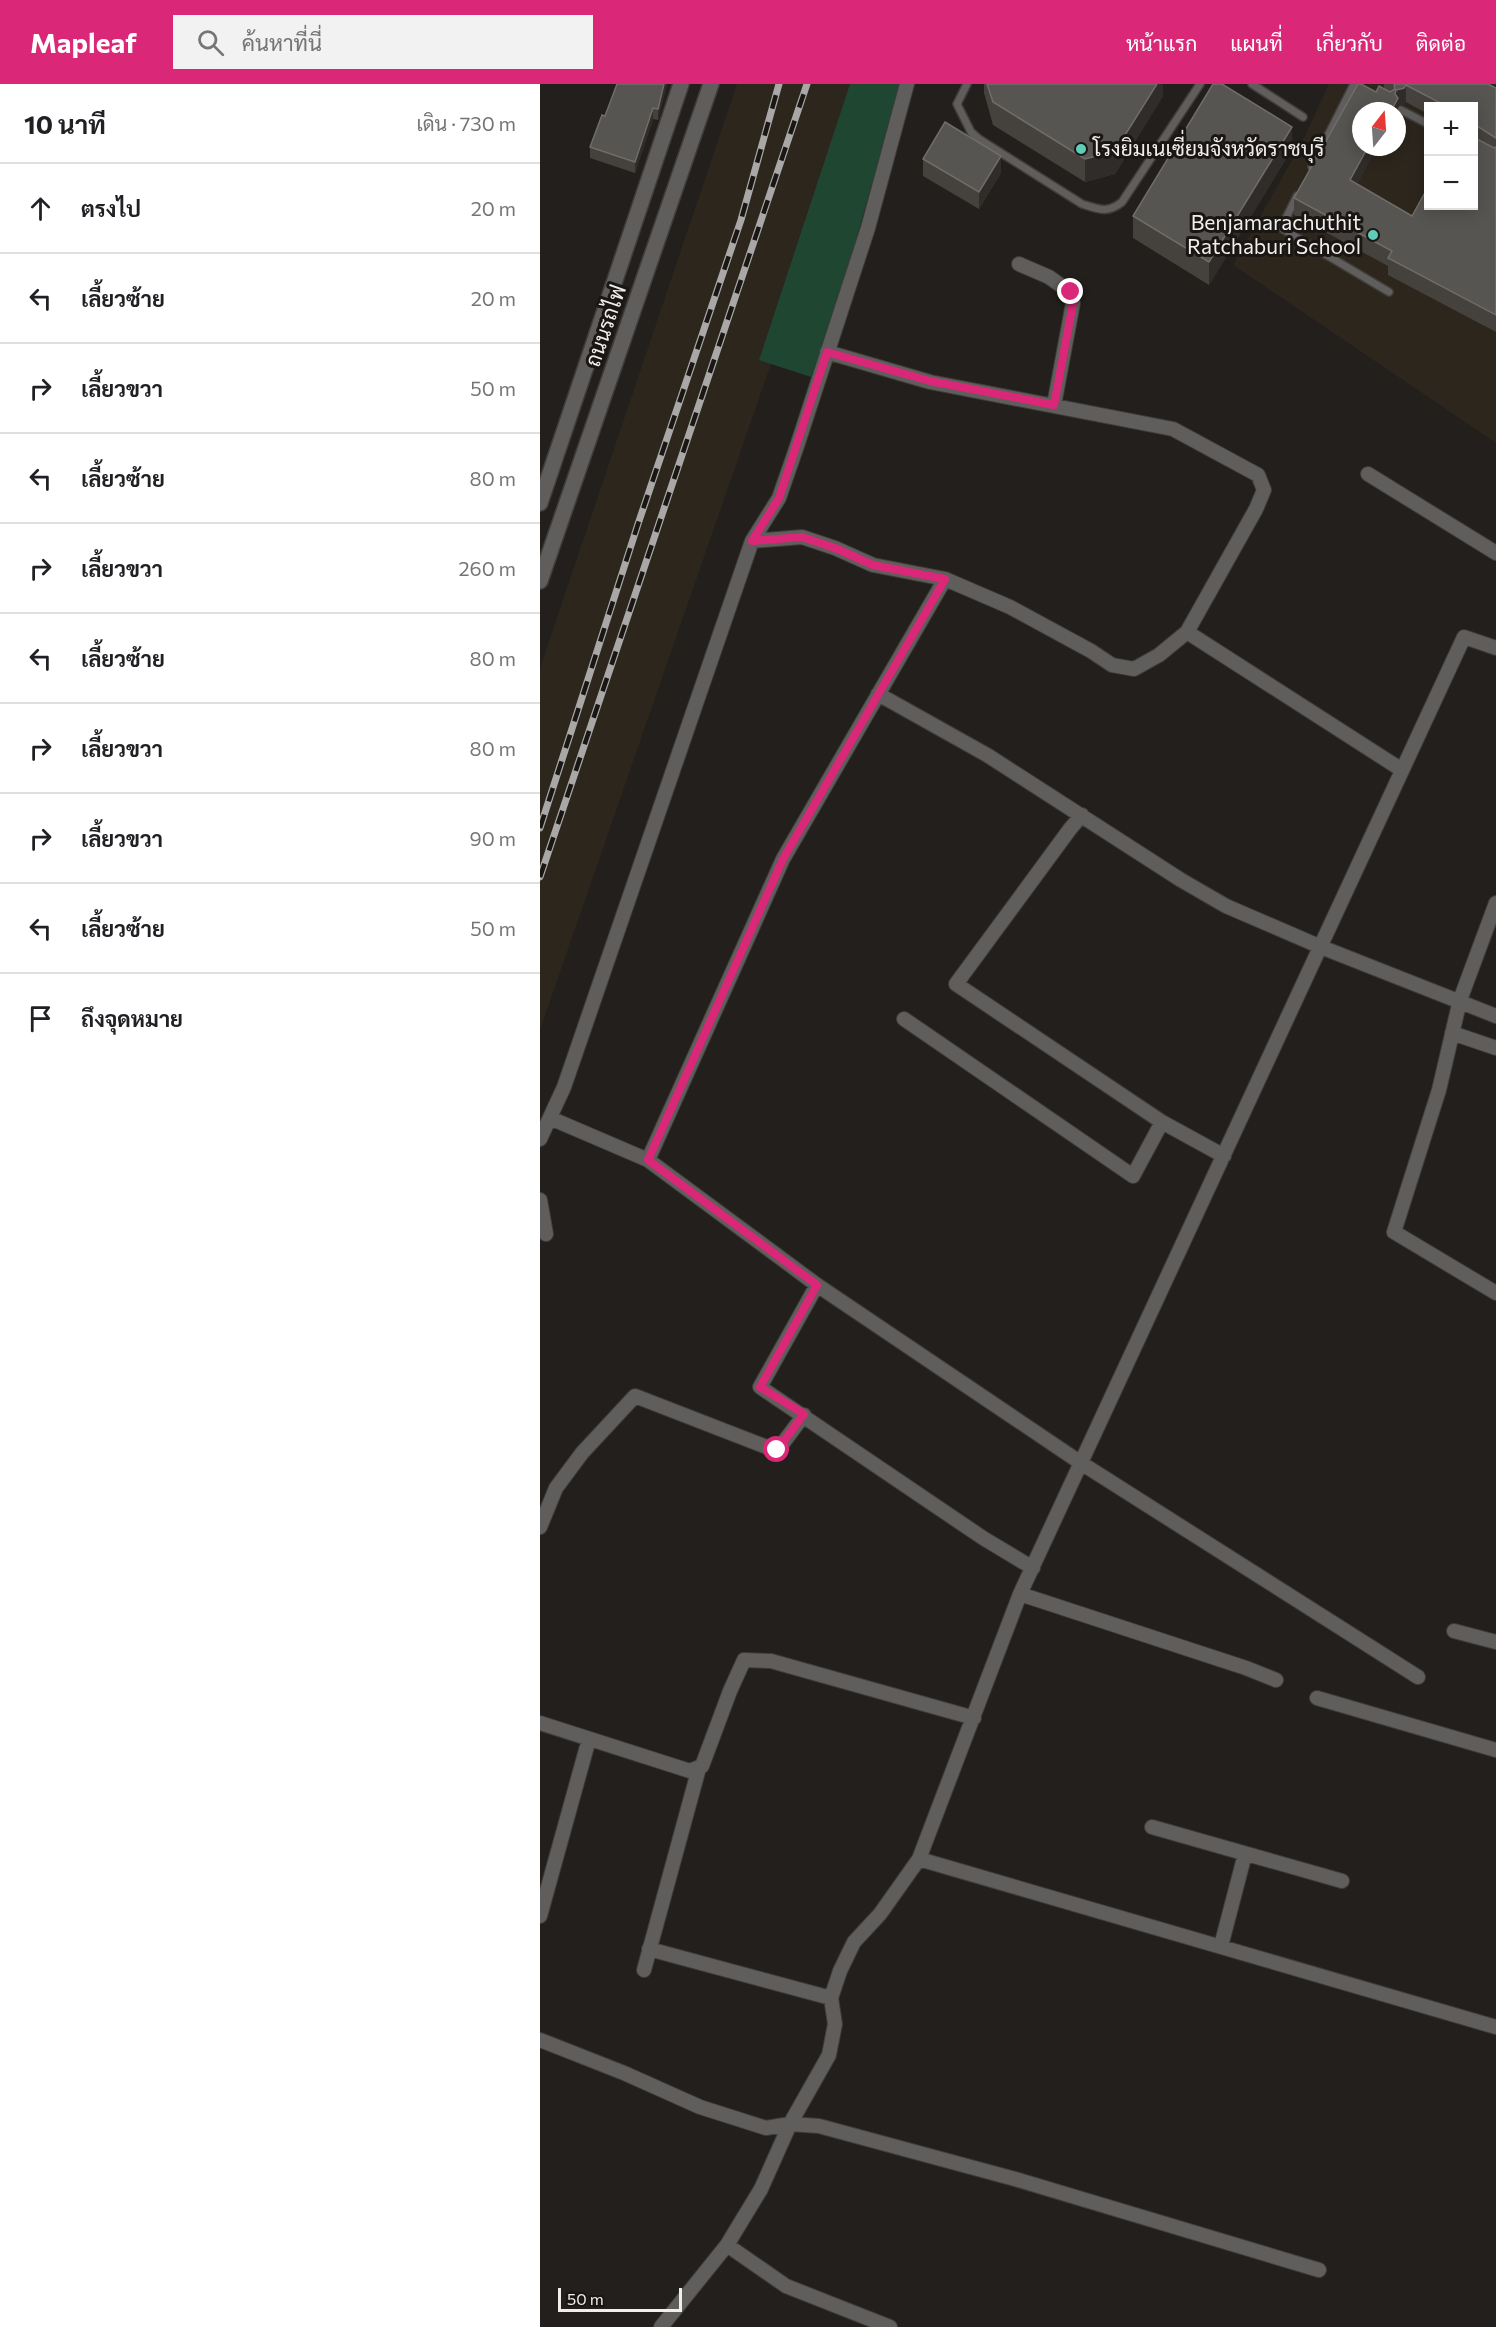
<!DOCTYPE html>
<html lang="th">
<meta charset="utf-8">
<style>
:root{--surface:#fff;--page:#f2f2f2;--text:#202124;--muted:#757577;--line:#e0e0e0;--accent:#db2777}
body{margin:0;font-family:Commissioner,Sarabun,sans-serif;background:var(--page);color:var(--text)}
.controls{position:absolute;right:18px;top:18px;display:grid;overflow:hidden;border-radius:0px;box-shadow:0 3px 15px #0003}
.controls button{width:54px;height:54px;display:grid;place-items:center;padding:0;border:0;border-bottom:2px solid var(--line);background:var(--surface);color:var(--text);font:30px sans-serif}
.compass{position:absolute;left:812px;top:18px;width:54px;height:54px;border-radius:50%;background:var(--surface);box-shadow:0 3px 15px #0003;rotate:17deg}
.scale{position:absolute;left:18px;bottom:15px;width:124px;box-sizing:border-box;padding-left:6px;border:3px solid #f1efed;border-top:0;font-size:16px;line-height:21px;white-space:nowrap;color:#f1efed;-webkit-text-stroke:4px #191613;paint-order:stroke}
.stop{position:absolute;width:18px;height:18px;margin:-14px;border:4px solid #db2777;border-radius:50%;background:#fff}
.stop.end{background:#db2777;border-color:#fff;box-shadow:0 2px 6px #0008}
.list{margin:0;padding:0;list-style:none}
h2{display:flex;justify-content:space-between;align-items:center;height:78px;margin:0;padding:0 24px;font-size:26px}
h2 small{font-size:20px;font-weight:400;color:var(--muted)}
.list li{display:grid;grid-template-columns:39px 1fr auto;gap:18px;align-items:center;box-sizing:border-box;height:90px;padding:0 24px;border-top:2px solid var(--line)}
.list b{display:block;font-size:22px;white-space:nowrap}
.list em{font-size:20px;font-style:normal;color:var(--muted)}
.icon{flex:none;width:33px;height:33px;fill:none;stroke:currentColor;stroke-width:2;stroke-linecap:round;stroke-linejoin:round}
.map{position:relative;flex:none;width:956px;height:2243px;overflow:hidden}
header{display:flex;align-items:center;gap:36px;box-sizing:border-box;height:84px;padding:0 30px;background:var(--accent);color:#fff}
header strong{font-size:28px}
nav{display:flex;gap:33px;margin-inline-start:auto;font-size:21px}
.search{width:420px;height:54px;background:var(--page);display:flex;align-items:center;gap:15px;box-sizing:border-box;padding:0 21px;border-radius:0px;color:var(--muted);font-size:22px}
main{display:flex}
aside{flex:1;background:var(--surface)}
.map>svg:first-child{display:block}
.built{fill:#2c261d;fill-rule:evenodd}
.green{fill:#1f4631}
.lines{fill:none;stroke-linecap:round;stroke-linejoin:round}
.service-casing{stroke:#3f3c39;stroke-width:10}
.minor-casing{stroke:#3f3c39;stroke-width:16}
.tertiary-casing{stroke:#3f3c39;stroke-width:18}
.service{stroke:#605e5d;stroke-width:7}
.minor{stroke:#605e5d;stroke-width:14}
.tertiary{stroke:#605e5d;stroke-width:15}
.rail-casing{stroke:#aaa8a6;stroke-width:7}
.rail{stroke:#191613;stroke-width:4.5;stroke-dasharray:14;stroke-linecap:butt}
.wall{fill:#45423e;fill-rule:evenodd}
.shaded-wall{fill:#2f2c29}
.building{fill:#575551;stroke:#706d69;stroke-width:1.5}
.route{stroke:#db2777;stroke-width:8}
.poi-dot{fill:#5eceb8;stroke:#191613;stroke-width:2}
.labels{text-anchor:middle;stroke-width:6;stroke-linejoin:round;paint-order:stroke}
.poi-label{font-size:21px;fill:#f1efed;stroke:#191613;text-anchor:start}
.street-label{font-size:21px;fill:#f1efed;stroke:#191613}
</style>
<header>
<strong>Mapleaf</strong>
<div class="search"><svg class="icon" aria-label="search" viewBox="0 0 24 24"><circle cx="10" cy="10" r="6"/><path d="M15 15l6 6"/></svg>ค้นหาที่นี่</div>
<nav><a>หน้าแรก</a><a>แผนที่</a><a>เกี่ยวกับ</a><a>ติดต่อ</a></nav>
</header>
<main>
<aside>
<h2>10 นาที<small>เดิน · 730 m</small></h2>
<ul class="list">
<li><svg class="icon" aria-label="ahead" viewBox="0 0 24 24"><path d="M12 20V5M6 11l6-6 6 6"/></svg><div><b>ตรงไป</b></div><em>20 m</em></li>
<li><svg class="icon" aria-label="left" viewBox="0 0 24 24"><path d="M17 20v-9H6M10 6l-5 5 5 5"/></svg><div><b>เลี้ยวซ้าย</b></div><em>20 m</em></li>
<li><svg class="icon" aria-label="right" viewBox="0 0 24 24"><path d="M7 20v-9h11M14 6l5 5-5 5"/></svg><div><b>เลี้ยวขวา</b></div><em>50 m</em></li>
<li><svg class="icon" aria-label="left" viewBox="0 0 24 24"><path d="M17 20v-9H6M10 6l-5 5 5 5"/></svg><div><b>เลี้ยวซ้าย</b></div><em>80 m</em></li>
<li><svg class="icon" aria-label="right" viewBox="0 0 24 24"><path d="M7 20v-9h11M14 6l5 5-5 5"/></svg><div><b>เลี้ยวขวา</b></div><em>260 m</em></li>
<li><svg class="icon" aria-label="left" viewBox="0 0 24 24"><path d="M17 20v-9H6M10 6l-5 5 5 5"/></svg><div><b>เลี้ยวซ้าย</b></div><em>80 m</em></li>
<li><svg class="icon" aria-label="right" viewBox="0 0 24 24"><path d="M7 20v-9h11M14 6l5 5-5 5"/></svg><div><b>เลี้ยวขวา</b></div><em>80 m</em></li>
<li><svg class="icon" aria-label="right" viewBox="0 0 24 24"><path d="M7 20v-9h11M14 6l5 5-5 5"/></svg><div><b>เลี้ยวขวา</b></div><em>90 m</em></li>
<li><svg class="icon" aria-label="left" viewBox="0 0 24 24"><path d="M17 20v-9H6M10 6l-5 5 5 5"/></svg><div><b>เลี้ยวซ้าย</b></div><em>50 m</em></li>
<li><svg class="icon" aria-label="arrive" viewBox="0 0 24 24"><path d="M6 21V4h12l-3 4 3 4H6"/></svg><div><b>ถึงจุดหมาย</b></div></li>
</ul>
</aside>
<div class="map">
<svg width="956" height="2243" viewBox="0 0 956 2243">
<rect width="100%" height="100%" fill="#221f1c"/>
<!-- built -->
<path class="built" d="M197 0H328L0 946V584Z
M789 0H956V359L693 181 761 60ZM888 22H934V122H888ZM821 27H857V63H821Z"/>
<!-- green -->
<path class="green" d="M310 0H360L311 174 271 293 219 276Z"/>
<g class="lines">
<defs>
<path id="service" d="M427 0 417 20 431 48 439 55 542 120C558 125 567 130 582 118L660 0
M712 0 763 33
M861 26 888 40
M772 83 814 0
M757 112 741 144 849 208"/>
<path id="minor" d="M479 180 509 193 530 208 533 219 514 321
M828 390 956 469
M212 457 262 453 295 464 333 481 405 495 470 523 551 567 572 581 594 585 619 571 647 548 716 425 724 406 718 391 633 345 390 298 287 268
M647 548 862 686
M338 610 447 671 641 796 686 822 781 863 956 932
M542 731 530 745 416 900 622 1038 684 1072
M956 819 920 916 899 1006 854 1148 956 1209
M364 935 593 1092 622 1038
M912 949 956 964
M10 1034 108 1076 277 1201 541 1379 878 1593
M0 1055 24 1003 212 457 239 414 257 362 328 144 367 0
M108 1076 243 775 405 495
M0 1116 6 1150
M277 1201 220 1303 443 1454 493 1484
M0 1443 16 1404 42 1369 95 1312 237 1367 264 1331
M480 1510 706 1584 736 1596
M914 1547 956 1558
M777 1614 956 1666
M0 1639 150 1687 162 1682 190 1607 204 1576 231 1577 434 1634
M612 1743 802 1797
M379 1775 956 1943
M0 1832 49 1655
M681 1862 705 1770
M109 1865 291 1914
M104 1886 159 1684
M0 1956 84 1989 160 2023 226 2044 250 2040 279 2042 475 2095 779 2186
M187 2161 246 2202 350 2243
M121 2243 187 2161 221 2105 250 2040 289 1971 295 1940 291 1914 300 1887 314 1858 340 1830 379 1775 480 1510 924 553 956 564"/>
<path id="tertiary" d="M0 419 141 0
M0 497 171 0"/>
</defs>
<!-- service casing -->
<use href="#service" class="service-casing"/>
<!-- minor casing -->
<use href="#minor" class="minor-casing"/>
<!-- tertiary casing -->
<use href="#tertiary" class="tertiary-casing"/>
<!-- service -->
<use href="#service" class="service"/>
<!-- minor -->
<use href="#minor" class="minor"/>
<!-- tertiary -->
<use href="#tertiary" class="tertiary"/>
<defs>
<path id="rail" d="M0 744 98 440 201 136 239 0
M0 793 267 0"/>
</defs>
<!-- rail casing -->
<use href="#rail" class="rail-casing"/>
<!-- rail -->
<use href="#rail" class="rail"/>
</g>
<!-- wall -->
<path class="wall" d="M77 0H127L118 36 113 35 95 89 50 74V63L65 32Z
M444 0H623V12L575 90 545 98 453 41 444 9Z
M818 0H821L836 8 839 2 844 5V0H948L956 4V248L848 191V182L754 131V114ZM866 18 888 30V22H933V122H888V103L872 132 817 100 837 63H821V27H857V34L858 31V22L864 21Z
M752 65 669 201 593 154V132Z
M383 75 461 89 439 125 383 92Z"/>
<!-- shaded-wall -->
<path class="shaded-wall" d="M124 0H127L118 36V25Z
M617 0H623V12L575 90 545 98V75Z
M866 1V18L864 21 858 22V31L857 34V27H851L856 6Z
M113 24V35L95 89V78Z
M752 43V65L669 201V178Z
M828 63H837L810 113V96Z
M461 72V89L439 125V108Z"/>
<!-- building -->
<path class="building" d="M77 0H124L118 25 113 24 95 78 50 63 62 31 65 32Z
M447 0H617L575 67 545 75 453 18Z
M673 0H682L752 43 669 178 593 132Z
M818 0H821L836 8 839 2 850 8 855 5 854 0H948L956 4V54L937 42H933V22H906L866 1 864 4 856 6 855 10 858 14 851 27 848 24 847 27H821V63H828L810 96 872 132 888 103V122H933V53L954 64 956 63V231L848 174 852 167 754 114Z
M405 38 461 72 439 108 383 75Z"/>
<g class="lines">
<!-- route -->
<path class="route" d="M237 1366 264 1330 220 1303 277 1201 108 1076 243 775 405 495 333 481 295 464 262 453 212 457 239 414 287 268 390 297 514 321 533 219 531 208"/>
</g>
<!-- markers -->
<g class="poi-dot">
<circle cx="541" cy="65" r="6"/>
<circle cx="833" cy="151" r="6"/>
</g>
<g class="labels">
<!-- poi labels -->
<g class="poi-label">
<text x="553" y="72">โรงยิมเนเซี่ยมจังหวัดราชบุรี</text>
<text x="821" y="146" text-anchor="end">Benjamarachuthit<tspan x="821" dy="24">Ratchaburi School</tspan></text>
</g>
<!-- street labels -->
<g class="street-label">
<text transform="translate(66 242) rotate(-71)" y="7">ถนนรถไฟ</text>
</g>
</g>
</svg>
<div class="controls">
<button>+</button>
<button>−</button>
</div>
<svg class="compass" viewBox="-18 -18 36 36"><path d="M0-13l5 13h-10z" fill="#e53935"/><path d="M0 13l5-13h-10z" fill="#757577"/></svg>
<div class="scale">50 m</div>
<div class="stop" style="left:237px;top:1366px"></div>
<div class="stop end" style="left:531px;top:208px"></div>
</div>
</main>
